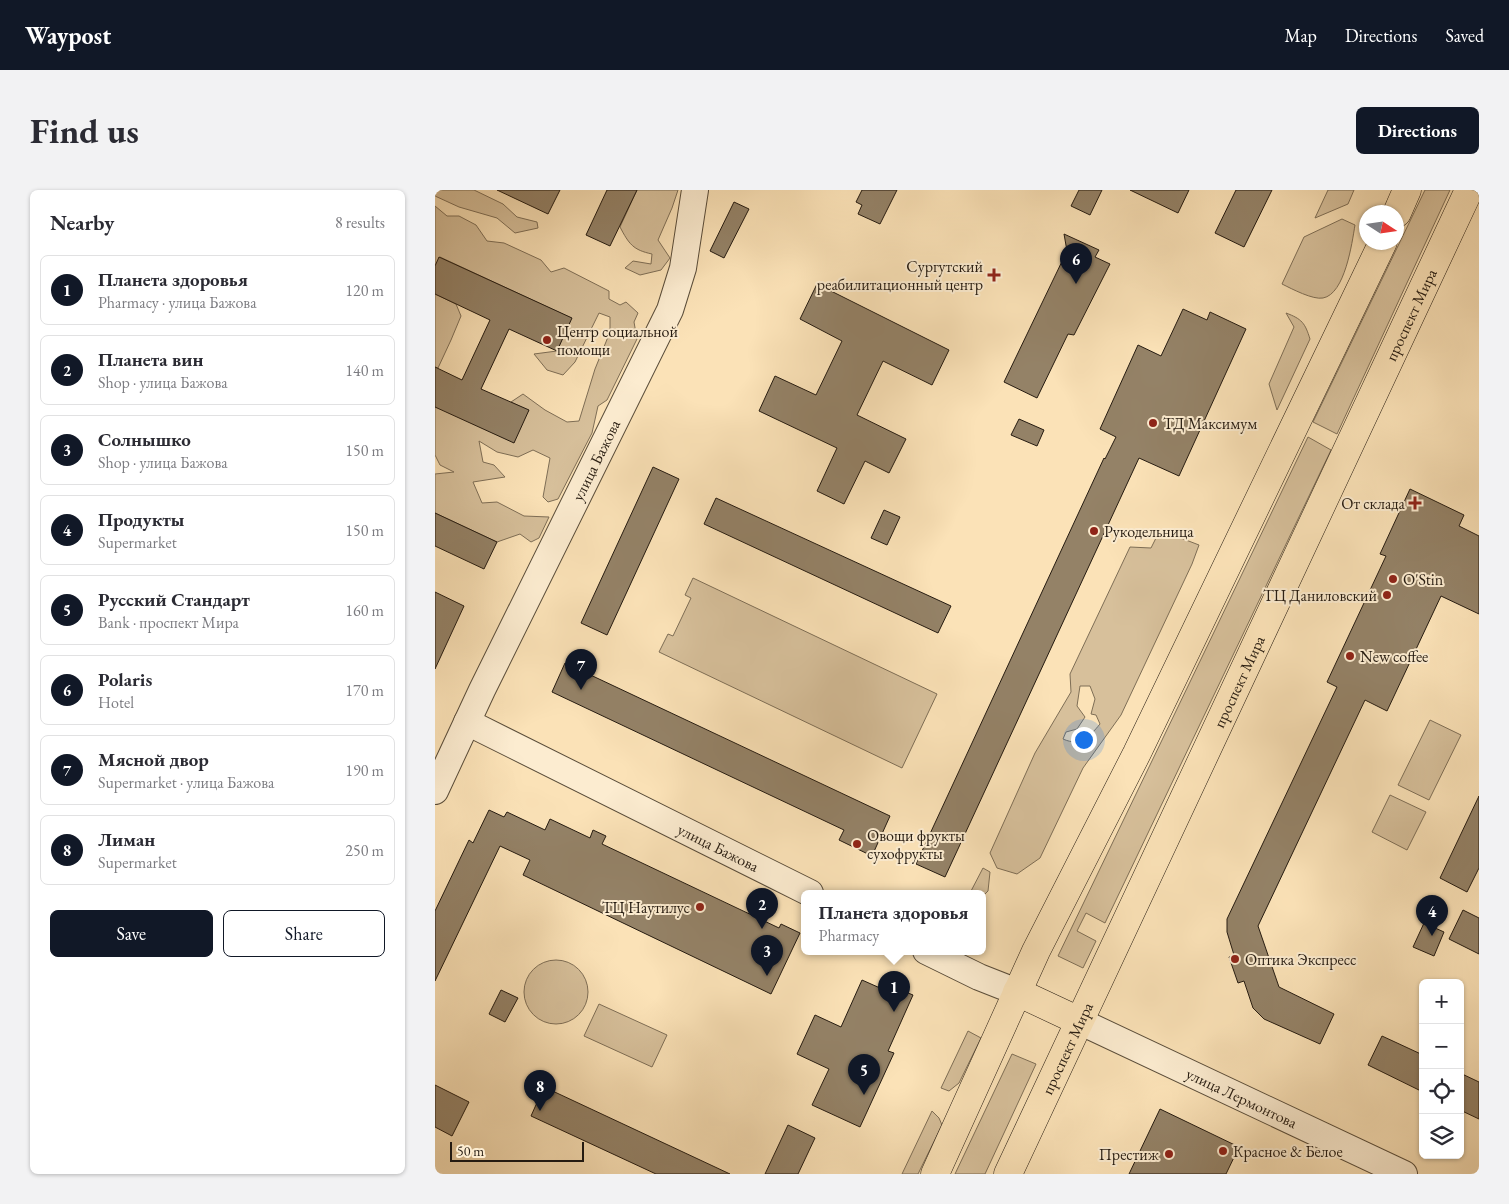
<!DOCTYPE html>
<meta charset="utf-8">
<style>
:root{--surface:#fff;--page:#f2f2f3;--text:#2b2b33;--muted:#7c7c81;--line:#e1e1e2;--accent:#111827}
body{margin:0;font-family:"EB Garamond",serif;background:var(--page);color:var(--text)}
.controls{position:absolute;right:15px;bottom:15px;display:grid;overflow:hidden;border-radius:8px;box-shadow:0 1px 4px #0004}
.controls button{width:45px;height:45px;display:grid;place-items:center;padding:0;border:0;border-bottom:1px solid var(--line);background:var(--surface);color:var(--text);font:25px sans-serif}
.compass{position:absolute;left:924px;top:15px;width:45px;height:45px;border-radius:50%;background:var(--surface);box-shadow:0 1px 4px #0004;rotate:102deg}
.scale{position:absolute;left:15px;bottom:12px;width:134px;box-sizing:border-box;padding-left:5px;border:2px solid #251b11;border-top:0;font-size:14px;line-height:18px;white-space:nowrap;color:#251b11;-webkit-text-stroke:4px #fcecd0;paint-order:stroke}
.you{position:absolute;left:648px;top:549px;width:18px;height:18px;margin:-12px;border:4px solid #fff;border-radius:50%;background:#1a73e8;box-shadow:0 0 0 8px #1a73e833}
.badge{display:grid;place-items:center;width:32px;height:32px;border-radius:50%;background:var(--accent);color:#fff;font-size:16px;font-weight:700}
.pin{position:absolute;translate:-50% -41px;filter:drop-shadow(0 1px 2px #0008)}
.pin::after{content:'';position:absolute;top:26px;width:18px;height:15px;background:inherit;clip-path:polygon(0 0,100% 0,50% 100%)}
.popup{position:absolute;left:366px;top:700px;width:185px;height:65px;box-sizing:border-box;display:grid;place-content:center;border-radius:8px;background:var(--surface);filter:drop-shadow(0 1px 4px #0005);font-size:16px;white-space:nowrap;color:var(--muted)}
.popup b{font-size:19px;color:var(--text)}
.popup::after{content:'';position:absolute;left:50%;top:100%;margin-left:-10px;border:10px solid transparent;border-top-color:var(--surface)}
.list{margin:0;padding:0;list-style:none}
h2{display:flex;justify-content:space-between;align-items:center;height:65px;margin:0;padding:0 20px;font-size:21px}
h2 small{font-size:16px;font-weight:400;color:var(--muted)}
.list li{display:grid;grid-template-columns:32px 1fr auto;gap:15px;align-items:center;box-sizing:border-box;height:70px;margin:0 10px 10px;padding:0 10px;border:1px solid var(--line);border-radius:8px}
.list b{display:block;font-size:19px;white-space:nowrap}
.list p{margin:0;font-size:16px;white-space:nowrap;color:var(--muted)}
.list em{font-size:16px;font-style:normal;color:var(--muted)}
.actions{display:flex;gap:10px;padding:15px 20px}
.actions a{flex:1;padding:11px 0;border:1px solid var(--accent);border-radius:8px;text-align:center;font-size:18px;color:var(--accent)}
.actions .main{background:var(--accent);color:#fff}
.icon{flex:none;width:28px;height:28px;fill:none;stroke:currentColor;stroke-width:2;stroke-linecap:round;stroke-linejoin:round}
.map{position:relative;flex:none;width:1044px;height:984px;overflow:hidden;border-radius:8px}
header{display:flex;align-items:center;gap:30px;box-sizing:border-box;height:70px;padding:0 25px;background:var(--accent);color:#fff}
header strong{font-size:24px}
nav{display:flex;gap:28px;margin-inline-start:auto;font-size:18px}
.intro{display:flex;align-items:center;justify-content:space-between;box-sizing:border-box;height:120px;padding:0 30px}
h1{margin:0;font-size:35px}
.button{padding:12px 22px;border-radius:8px;background:var(--accent);color:#fff;font-size:18px;font-weight:700}
main{display:flex;gap:30px;padding:0 30px}
aside{flex:1;background:var(--surface);border-radius:8px;box-shadow:0 1px 4px #0004}
.map>svg:first-child{display:block}
.green{fill:#d7c09b;stroke:#7e6e56;fill-rule:evenodd}
.building{fill:#948267;stroke:#251b11}
.lines{fill:none;stroke-linecap:round;stroke-linejoin:round}
.minor-casing{stroke:#5a4d3a;stroke-width:28}
.major-casing{stroke:#251b11;stroke-width:29}
.minor{stroke:#fcecd0;stroke-width:26}
.major{stroke:#fbe2b7;stroke-width:28}
.poi-dot{fill:#8f2418;stroke:#fcecd0;stroke-width:2}
.labels{text-anchor:middle;stroke-width:4;stroke-linejoin:round;paint-order:stroke}
.poi-label{font-size:16px;fill:#251b11;stroke:#fcecd0;text-anchor:start}
.street-label{font-size:16px;fill:#251b11;stroke:#fcecd0}
</style>
<header>
<strong>Waypost</strong>
<nav><a>Map</a><a>Directions</a><a>Saved</a></nav>
</header>
<div class="intro"><h1>Find us</h1><a class="button">Directions</a></div>
<main>
<aside>
<h2>Nearby<small>8 results</small></h2>
<ul class="list">
<li><span class="badge">1</span><div><b>Планета здоровья</b><p>Pharmacy · улица Бажова</p></div><em>120 m</em></li>
<li><span class="badge">2</span><div><b>Планета вин</b><p>Shop · улица Бажова</p></div><em>140 m</em></li>
<li><span class="badge">3</span><div><b>Солнышко</b><p>Shop · улица Бажова</p></div><em>150 m</em></li>
<li><span class="badge">4</span><div><b>Продукты</b><p>Supermarket</p></div><em>150 m</em></li>
<li><span class="badge">5</span><div><b>Русский Стандарт</b><p>Bank · проспект Мира</p></div><em>160 m</em></li>
<li><span class="badge">6</span><div><b>Polaris</b><p>Hotel</p></div><em>170 m</em></li>
<li><span class="badge">7</span><div><b>Мясной двор</b><p>Supermarket · улица Бажова</p></div><em>190 m</em></li>
<li><span class="badge">8</span><div><b>Лиман</b><p>Supermarket</p></div><em>250 m</em></li>
</ul>
<div class="actions"><a class="main">Save</a><a>Share</a></div>
</aside>
<div class="map">
<svg width="1044" height="984" viewBox="0 0 1044 984">
<rect width="100%" height="100%" fill="#fbe2b7"/>
<filter id="stains"><feTurbulence type="fractalNoise" baseFrequency=".004" numOctaves="4"/><feColorMatrix values="0 0 0 0 .2 0 0 0 0 .09 0 0 0 0 .02 0 0 0 .5 -.17"/></filter>
<radialGradient id="worn" r=".72"><stop offset=".6" stop-color="#630" stop-opacity="0"/><stop offset="1" stop-color="#630" stop-opacity=".3"/></radialGradient>
<!-- green -->
<path class="green" d="M0 0H39L68 14 82 27 102 32 103 38 80 43 62 28 24 17 0 6Z
M202 0H243L237 18 223 50 235 68 226 80 205 85 190 78 198 71 216 74 217 64C198 60 194 54 185 37Z
M893 0H919L913 14 880 28Z
M990 0H1015L902 244 878 232Z
M0 16 12 26H24L41 35 52 51 69 53 106 70 116 82 129 78 174 101V109L185 115 191 112 203 123 199 132 202 149 172 210 163 216 157 243 123 309 113 312 108 307 115 268 98 260 83 267 62 262 44 251 48 272 59 275 70 287 38 292 47 313 62 312 89 326 114 327 104 348 96 352 85 344 62 352 0 323V284L19 282 5 275 0 265V217L94 221 76 212 88 204 110 220 132 232 144 231 160 179 175 142V127L164 123 140 172 128 185 112 180 99 164 122 161 136 128 5 67 0 76Z
M907 29 920 35C917 53 910 104 888 108 878 110 857 99 847 94L869 47Z
M0 104 21 114 26 126 16 150 3 178 0 177Z
M851 123C867 129 870 133 875 149L842 220 834 194 859 137Z
M873 247 896 260 670 733 651 723 642 741 661 751 648 778 623 766Z
M725 340 764 355 757 374 686 525 648 578 605 668 582 684 562 678 555 663 600 563 636 502 635 484 695 357 716 358ZM645 496H655L660 509 656 524 661 525 665 534C654 547 646 557 628 549L631 542 642 539 650 527 642 516Z
M258 388 502 504 467 578 224 462 233 444 238 446 256 408 250 405Z
M995 530 1026 545 994 610 963 595Z
M955 605 991 622 972 660 937 642Z
M548 678 555 682 553 701 548 706V703H535Z
M89 802a32 32 0 1 1 64 0a32 32 0 1 1-64 0Z
M164 814 232 845 217 877 149 846Z
M533 841 546 848 524 893 514 901 506 898Z
M577 864 601 874 550 984H520Z
M497 921 504 928 507 935 483 984H467Z"/>
<!-- building -->
<path class="building" d="M62 0H125L113 24Z
M172 0H202L175 56 151 45Z
M427 0H462L445 34 423 24 427 15 421 12Z
M644 0H667L655 25 636 16Z
M695 0H754L743 23Z
M801 0H837L809 57 780 43Z
M299 12 314 19 289 68 275 61Z
M629 44 664 60 660 67 675 74 639 145 633 144 602 208 569 192 632 61Z
M4 67 137 128 122 161 74 139 46 199 94 220 79 253 0 217V177L27 190 55 130 0 104V76Z
M382 94 514 160 497 195 448 171 422 225 471 249 454 283 430 271 409 314 382 301 402 258 324 221 340 186 381 205 407 151 365 129Z
M748 119 772 130 775 122 811 139 744 286 704 268 510 687 481 674 669 268 670 269 681 247 665 239 703 155 726 166Z
M584 229 609 240 602 256 576 245Z
M218 277 244 289 172 445 146 433Z
M975 299 1029 325 1024 336 1044 346V424L1006 406 952 521 930 510 823 736 844 797 899 824 885 854 829 829 818 818 809 791 803 793 794 767 799 765 792 742V729L902 497 892 492 951 366 945 364Z
M281 308 516 416 503 443 269 334Z
M449 320 465 327 452 355 436 348Z
M0 323 62 352 49 379 0 356Z
M0 402 29 416 0 479Z
M130 473 455 626 437 666 404 650 409 640 117 502Z
M1044 606V678L1032 702 1005 688Z
M54 620 69 627 72 622 110 640 115 629 155 648 158 640 171 646 167 654 344 738 346 734 365 743 336 804 88 685 95 670 65 656 0 791V721L34 650 38 653Z
M1028 720 1044 728V764L1014 749Z
M989 733 1009 742 999 766 978 757Z
M427 790 454 802 456 796 478 805 453 861 459 863 425 937 377 915 394 879 362 864 380 825 406 837Z
M66 800 83 808 70 832 54 824Z
M947 846 988 865V902L933 875Z
M1025 883 1044 892V929L1025 920Z
M0 895 34 912 17 946 0 937Z
M109 897 295 984H221L96 926Z
M725 919 804 957 791 984H694Z
M353 935 380 948 363 984H330Z"/>
<g class="lines">
<defs>
<g id="minor">
<path id="s1" d="M32 532 375 703"/>
<path id="s2" d="M0 601 47 500 235 120 248 78 260 0"/>
<path d="M491 761 544 787 582 802"/>
<path id="s3" d="M644 831 969 984"/>
</g>
<g id="major">
<path d="M962 23 972 0"/>
<path d="M582 802 644 831"/>
<path d="M500 984 601 761 702 563 948 52"/>
<path id="s4" d="M573 984 1034 0"/>
</g>
</defs>
<!-- minor casing -->
<use href="#minor" class="minor-casing"/>
<!-- major casing -->
<use href="#major" class="major-casing"/>
<!-- minor -->
<use href="#minor" class="minor"/>
<!-- major -->
<use href="#major" class="major"/>
</g>
<!-- markers -->
<g class="poi-dot">
<path d="M556.5 77.5h5v5h5v5h-5v5h-5v-5h-5v-5h5z"/>
<circle cx="112" cy="150" r="5"/>
<circle cx="718" cy="233" r="5"/>
<path d="M977.5 305.5h5v5h5v5h-5v5h-5v-5h-5v-5h5z"/>
<circle cx="659" cy="341" r="5"/>
<circle cx="958" cy="389" r="5"/>
<circle cx="952" cy="405" r="5"/>
<circle cx="915" cy="466" r="5"/>
<circle cx="422" cy="654" r="5"/>
<circle cx="265" cy="717" r="5"/>
<circle cx="800" cy="769" r="5"/>
<circle cx="788" cy="961" r="5"/>
<circle cx="734" cy="964" r="5"/>
</g>
<g class="labels">
<!-- poi labels -->
<g class="poi-label">
<text x="548" y="82" text-anchor="end">Сургутский<tspan x="548" dy="18">реабилитационный центр</tspan></text>
<text x="122" y="147">Центр социальной<tspan x="122" dy="18">помощи</tspan></text>
<text x="728" y="239">ТД Максимум</text>
<text x="970" y="319" text-anchor="end">От склада</text>
<text x="669" y="347">Рукодельница</text>
<text x="968" y="395">O'Stin</text>
<text x="942" y="411" text-anchor="end">ТЦ Даниловский</text>
<text x="925" y="472">New coffee</text>
<text x="432" y="651">Овощи фрукты<tspan x="432" dy="18">сухофрукты</tspan></text>
<text x="255" y="723" text-anchor="end">ТЦ Наутилус</text>
<text x="810" y="775">Оптика Экспресс</text>
<text x="798" y="967">Красное &amp; Белое</text>
<text x="724" y="970" text-anchor="end">Престиж</text>
</g>
<!-- street labels -->
<g class="street-label">
<text dy="6" stroke="none"><textPath href="#s4" startOffset="949">проспект Мира</textPath></text>
<text dy="6" stroke="none"><textPath href="#s2" startOffset="368">улица Бажова</textPath></text>
<text dy="6" stroke="none"><textPath href="#s4" startOffset="544">проспект Мира</textPath></text>
<text dy="6" stroke="none"><textPath href="#s1" startOffset="281">улица Бажова</textPath></text>
<text dy="6" stroke="none"><textPath href="#s4" startOffset="139">проспект Мира</textPath></text>
<text dy="6" stroke="none"><textPath href="#s3" startOffset="180">улица Лермонтова</textPath></text>
</g>
</g>
<rect width="100%" height="100%" filter="url(#stains)"/>
<rect width="100%" height="100%" fill="url(#worn)"/>
</svg>
<div class="controls">
<button>+</button>
<button>−</button>
<button><svg class="icon" aria-label="locate" viewBox="0 0 24 24"><circle cx="12" cy="12" r="6"/><path d="M12 2v4M12 18v4M2 12h4M18 12h4"/></svg></button>
<button><svg class="icon" aria-label="layers" viewBox="0 0 24 24"><path d="M12 4l9 5-9 5-9-5zM3 14l9 5 9-5"/></svg></button>
</div>
<svg class="compass" viewBox="-18 -18 36 36"><path d="M0-13l5 13h-10z" fill="#e53935"/><path d="M0 13l5-13h-10z" fill="#7c7c81"/></svg>
<div class="scale">50 m</div>
<div class="you"></div>
<div class="pin badge" style="left:459px;top:822px">1</div>
<div class="popup"><b>Планета здоровья</b>Pharmacy</div>
<div class="pin badge" style="left:327px;top:739px">2</div>
<div class="pin badge" style="left:332px;top:786px">3</div>
<div class="pin badge" style="left:997px;top:746px">4</div>
<div class="pin badge" style="left:429px;top:905px">5</div>
<div class="pin badge" style="left:641px;top:94px">6</div>
<div class="pin badge" style="left:146px;top:500px">7</div>
<div class="pin badge" style="left:105px;top:921px">8</div>
</div>
</main>
